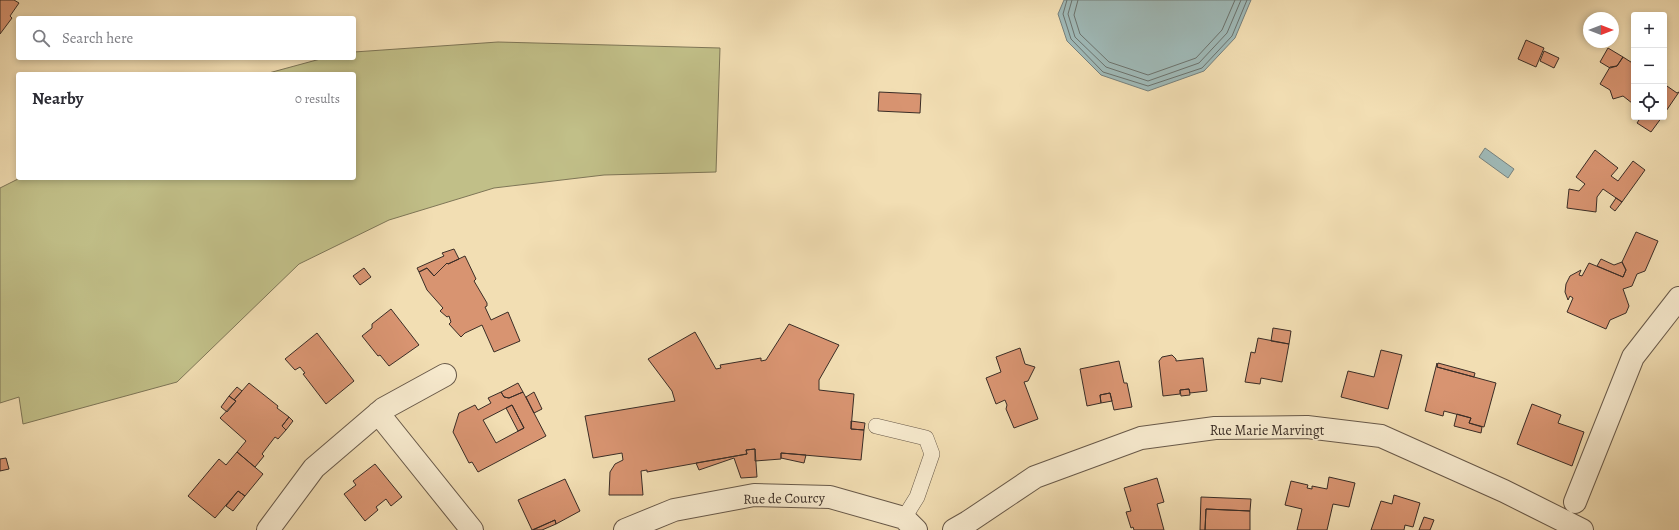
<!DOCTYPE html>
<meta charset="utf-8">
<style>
:root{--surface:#fff;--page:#f7f7f7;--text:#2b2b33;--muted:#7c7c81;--line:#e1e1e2}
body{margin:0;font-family:Alegreya,serif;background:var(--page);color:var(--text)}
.controls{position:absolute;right:12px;top:12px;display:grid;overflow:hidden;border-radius:4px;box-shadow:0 2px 6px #0003}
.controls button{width:36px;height:36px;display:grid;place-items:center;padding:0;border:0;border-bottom:1px solid var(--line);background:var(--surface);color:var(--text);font:20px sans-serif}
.compass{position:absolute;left:1583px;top:12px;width:36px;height:36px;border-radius:50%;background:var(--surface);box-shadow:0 2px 6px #0003;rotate:90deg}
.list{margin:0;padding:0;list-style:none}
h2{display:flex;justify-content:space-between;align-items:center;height:52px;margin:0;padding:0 16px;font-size:17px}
h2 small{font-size:13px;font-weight:400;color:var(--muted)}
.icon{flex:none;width:22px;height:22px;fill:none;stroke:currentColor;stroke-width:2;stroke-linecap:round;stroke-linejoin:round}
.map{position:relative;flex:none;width:1679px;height:530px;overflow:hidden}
.search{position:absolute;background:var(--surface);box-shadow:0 2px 6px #0003;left:16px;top:16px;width:340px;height:44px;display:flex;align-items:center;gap:10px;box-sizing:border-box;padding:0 14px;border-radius:4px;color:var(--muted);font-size:15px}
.panel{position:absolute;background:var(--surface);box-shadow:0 2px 6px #0003;left:16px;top:72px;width:340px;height:108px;border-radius:4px}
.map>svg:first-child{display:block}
.green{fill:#c1bf88;stroke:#7e7657}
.water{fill:#9fb9b7;stroke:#77817d}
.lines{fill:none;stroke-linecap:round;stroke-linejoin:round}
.shore{stroke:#6c736e;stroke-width:1}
.building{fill:#d89471;stroke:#3a2d26;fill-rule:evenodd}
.lane-casing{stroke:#685949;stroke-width:16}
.street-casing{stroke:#685949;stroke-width:24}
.lane{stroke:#f7eace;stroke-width:15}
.street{stroke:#f7eace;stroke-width:22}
.labels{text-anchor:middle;stroke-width:3.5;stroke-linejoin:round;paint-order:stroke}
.street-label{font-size:14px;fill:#3a2d26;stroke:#f7eace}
</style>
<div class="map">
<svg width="1679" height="530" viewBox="0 0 1679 530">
<rect width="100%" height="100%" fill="#f2deb3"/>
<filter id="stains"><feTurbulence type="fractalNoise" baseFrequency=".005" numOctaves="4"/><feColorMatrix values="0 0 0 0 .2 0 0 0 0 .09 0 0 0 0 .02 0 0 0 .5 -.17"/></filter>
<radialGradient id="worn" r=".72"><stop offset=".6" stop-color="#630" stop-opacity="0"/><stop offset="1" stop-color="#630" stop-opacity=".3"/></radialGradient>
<!-- green -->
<path class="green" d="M498 42 720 48 716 172 604 175 494 188 389 220 299 264 177 382 23 424 19 397 0 403V188L20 178H354V74H265L324 58H354V52Z"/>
<!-- water -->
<path class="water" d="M1064 0H1251L1235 38 1204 71 1148 91 1101 75 1067 41 1058 14Z
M1485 148 1514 169 1508 178 1479 157Z"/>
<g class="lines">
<!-- shore -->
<path class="shore" d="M1067 0 1063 14 1071 39 1103 72 1148 86 1202 68 1232 36 1247 0
M1072 0 1068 14 1075 37 1106 67 1148 81 1199 63 1227 33 1241 0
M1078 0 1074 15 1080 34 1109 62 1148 75 1196 58 1222 30 1235 0"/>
</g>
<!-- building -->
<path class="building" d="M0 0H14L19 3 10 16 12 18 0 34Z
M1526 40 1544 48 1536 67 1518 59Z
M1608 48 1623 57 1617 66 1610 68 1600 62Z
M1544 51 1559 58 1554 68 1540 61Z
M1623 57 1634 64V107L1632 105V103L1623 96 1613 99 1610 90 1600 84 1610 67 1617 66Z
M1664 84 1677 93 1679 92 1664 114Z
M879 92 921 94 920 113 878 111Z
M1641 117H1662L1651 132 1637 123Z
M1595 150 1618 168 1611 176 1618 181 1633 161 1645 170 1622 202 1603 189 1597 197 1596 212 1567 208 1569 189 1579 191 1585 184 1576 177Z
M1616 198 1622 202 1615 211 1610 207Z
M1636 232 1658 241 1645 271 1637 274 1632 286 1623 289 1629 306 1626 313 1610 320 1606 329 1567 312 1573 298 1570 296 1568 300 1565 292 1566 284 1570 276 1581 270 1579 275 1582 276 1589 263 1623 277 1626 270 1622 262Z
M454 249 459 259 448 264 447 263 434 276 427 268 419 272 417 268 444 256 442 253Z
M465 256 476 279 474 281 487 303V306L485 307 491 320 508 312 520 341 494 352 482 325 465 333 461 337 449 324 451 322 449 316 447 317 440 311 443 308 427 290 419 272 427 268 434 276 447 263 448 264Z
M1601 259 1614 265 1622 262 1626 270 1623 277 1597 266Z
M364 268 371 277 360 285 353 276Z
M391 309 419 345 389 366 380 355 378 356 362 336 372 328V324Z
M789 324 839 345 819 380V390L854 394 851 429 864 430 861 460 781 453V459L755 461V449L746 450 747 454 647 472V470L641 471 643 495H609L610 472 615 464 623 460 622 453 593 458 585 416 675 401 672 391 648 359 695 332 716 369 721 368 720 365 761 358V361L766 360Z
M1273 328 1291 331 1289 344 1271 341Z
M317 333 354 381 326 404 303 374 305 373 300 367 295 370 285 359Z
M1258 338 1289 344 1282 382 1261 378 1260 384 1245 382 1251 352 1255 353Z
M1020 348 1025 364 1035 367 1028 381 1024 382 1038 419 1014 428 1006 409 1007 405 1005 400 996 404 986 378 1001 372 996 357Z
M1381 350 1402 355 1388 409 1341 397 1348 371 1374 377Z
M1172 355 1176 359V361L1203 358 1207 391 1190 393 1189 389 1180 390V394L1163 396 1159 361 1162 357Z
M1119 361 1124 383H1127L1132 407 1114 410 1110 393 1100 395 1101 403 1087 406 1080 369Z
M1437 363V367L1496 383 1484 427 1469 423 1471 418 1444 411 1443 416 1425 411Z
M1438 363 1475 373 1474 377 1437 367Z
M249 383 278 406 277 408 289 417 282 426 286 430 278 439 275 437 262 454 264 456 255 467 237 452 246 441 220 418 236 401 234 400Z
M518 383 523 392 509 398 504 397 501 392Z
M237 387 242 391 234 400 229 396Z
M1189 389 1190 395 1181 396 1180 390Z
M501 392 504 397 509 398 523 392 546 436 478 472 472 462 469 463 453 432 459 413 475 405 478 410 491 403 488 398ZM512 405 524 428 496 443 483 420Z
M534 392 542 409 534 413 526 397Z
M1110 393 1112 401 1101 403 1100 395Z
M229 396 236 401 227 412 221 407Z
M1532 404 1561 415 1558 423 1584 432 1572 466 1517 444Z
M512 405 524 428 518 431 506 408Z
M1457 414 1471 418 1469 423 1482 427 1481 433 1454 426Z
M289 417 293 421 286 430 282 426Z
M851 421 865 423 864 430 851 429Z
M755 449 757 477 741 478 734 458 699 470 696 463 747 454 746 450Z
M237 452 263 474 245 496 238 491 215 518 188 496 219 459 226 465Z
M781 453 806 455 804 463 781 458Z
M6 458 9 469 0 471V459Z
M375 464 402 497 391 506 386 499 376 507 378 510 365 521 344 494 356 485 353 481Z
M1329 477 1355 483 1349 507 1333 504 1327 530H1297L1302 509 1285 505 1291 481 1308 485 1307 488 1312 489V486L1327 489Z
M1157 478 1164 502 1157 504 1164 530H1134L1133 527 1131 528 1126 512 1131 511 1124 488Z
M565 479 580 511 556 524 555 520 532 530 518 500Z
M238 491 245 496 233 511 226 506Z
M1394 495 1420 503 1413 527 1405 525 1404 530H1371L1381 501 1392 504Z
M1201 497 1251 499 1250 511 1206 509 1205 530H1200Z
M1206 509 1250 511V530H1205Z
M1424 517 1434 520 1430 530H1419Z
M555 520 556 524 542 530H533Z"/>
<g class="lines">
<defs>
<path id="lane" d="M876 426 926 438 932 454 917 497 904 518"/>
<path id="street" d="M378 413 472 530
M1575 502 1633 357 1679 298
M268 530 314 468 383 409 445 375
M625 530 674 510 754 495 830 497 904 518 916 530
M954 530 968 522 1035 477 1141 438 1215 428 1307 427 1381 436 1504 491 1582 530"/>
</defs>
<!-- lane casing -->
<use href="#lane" class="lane-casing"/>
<!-- street casing -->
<use href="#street" class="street-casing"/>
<!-- lane -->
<use href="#lane" class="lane"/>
<!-- street -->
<use href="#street" class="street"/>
</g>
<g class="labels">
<!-- street labels -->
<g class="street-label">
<text x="1267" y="435">Rue Marie Marvingt</text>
<text transform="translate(784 498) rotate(-1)" y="5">Rue de Courcy</text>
</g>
</g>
<rect width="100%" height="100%" filter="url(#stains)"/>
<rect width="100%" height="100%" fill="url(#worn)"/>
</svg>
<div class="controls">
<button>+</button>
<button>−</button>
<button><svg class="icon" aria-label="locate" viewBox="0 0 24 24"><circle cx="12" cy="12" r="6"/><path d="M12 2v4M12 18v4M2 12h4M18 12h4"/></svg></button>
</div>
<svg class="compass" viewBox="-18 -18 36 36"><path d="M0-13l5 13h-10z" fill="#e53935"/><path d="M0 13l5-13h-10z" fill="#7c7c81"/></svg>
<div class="search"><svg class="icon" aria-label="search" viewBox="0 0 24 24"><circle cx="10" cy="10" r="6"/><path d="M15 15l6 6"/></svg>Search here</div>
<section class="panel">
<h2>Nearby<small>0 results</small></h2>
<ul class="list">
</ul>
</section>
</div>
